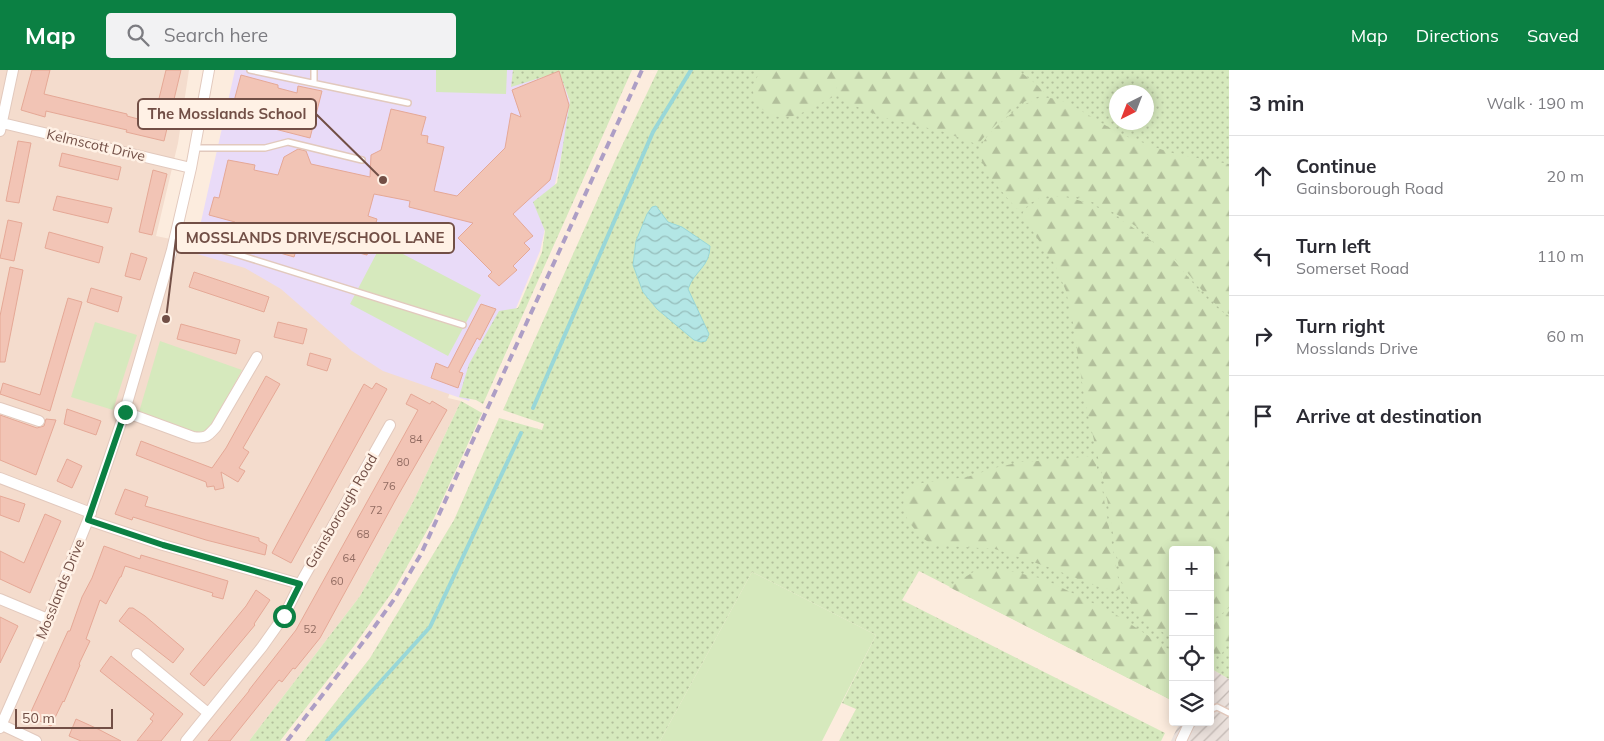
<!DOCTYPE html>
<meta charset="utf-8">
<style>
:root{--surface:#fff;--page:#f2f2f3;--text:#2b2b33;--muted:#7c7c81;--line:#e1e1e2;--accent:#0b8043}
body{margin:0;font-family:Mulish,sans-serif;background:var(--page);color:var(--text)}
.controls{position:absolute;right:15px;bottom:15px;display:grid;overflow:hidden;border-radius:5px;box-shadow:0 2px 12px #0003}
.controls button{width:45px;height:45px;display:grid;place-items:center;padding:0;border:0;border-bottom:1px solid var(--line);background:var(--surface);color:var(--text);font:25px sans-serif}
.compass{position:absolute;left:1109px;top:15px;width:45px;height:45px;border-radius:50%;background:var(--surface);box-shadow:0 2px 12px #0003;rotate:222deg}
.scale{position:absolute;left:15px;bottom:12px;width:98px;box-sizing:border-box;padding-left:5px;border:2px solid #724f46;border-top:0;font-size:14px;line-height:18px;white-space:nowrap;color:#724f46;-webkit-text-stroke:4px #fff1e5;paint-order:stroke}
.stop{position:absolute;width:15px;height:15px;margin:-11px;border:4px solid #0b8043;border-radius:50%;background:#fff}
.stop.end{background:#0b8043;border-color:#fff;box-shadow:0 1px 5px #0008}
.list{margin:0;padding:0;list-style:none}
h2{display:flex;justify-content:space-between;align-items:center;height:65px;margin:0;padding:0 20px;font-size:21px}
h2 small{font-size:16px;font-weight:400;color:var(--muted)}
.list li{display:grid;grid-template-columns:32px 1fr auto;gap:15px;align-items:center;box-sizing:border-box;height:80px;padding:0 20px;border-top:1px solid var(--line)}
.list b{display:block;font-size:19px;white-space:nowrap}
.list p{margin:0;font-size:16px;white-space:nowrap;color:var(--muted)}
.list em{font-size:16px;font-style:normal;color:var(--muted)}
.icon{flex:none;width:28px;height:28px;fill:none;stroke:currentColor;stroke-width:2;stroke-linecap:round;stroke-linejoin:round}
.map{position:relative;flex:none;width:1229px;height:671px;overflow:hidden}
header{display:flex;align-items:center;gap:30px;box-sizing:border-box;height:70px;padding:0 25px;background:var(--accent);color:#fff}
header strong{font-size:24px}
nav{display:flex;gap:28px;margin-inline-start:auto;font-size:18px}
.search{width:350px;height:45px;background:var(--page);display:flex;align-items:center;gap:12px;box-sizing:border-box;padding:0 18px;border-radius:5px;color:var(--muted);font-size:19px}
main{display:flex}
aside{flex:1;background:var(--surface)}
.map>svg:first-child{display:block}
.residential{fill:#f4dccd}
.industrial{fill:url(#industrial-furrows)}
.education{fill:#e9dbf8}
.grass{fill:url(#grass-dots);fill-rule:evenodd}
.forest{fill:url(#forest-firs)}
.green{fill:#d6e9bd}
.water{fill:url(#water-waves);stroke:#99d7d8}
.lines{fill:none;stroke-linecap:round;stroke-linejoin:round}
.stream{stroke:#99d7d8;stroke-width:4}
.building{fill:#f2c4b5;stroke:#e5a896}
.lane-casing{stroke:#e2c9bd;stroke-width:8}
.street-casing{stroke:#e2c9bd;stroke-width:12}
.lane{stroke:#fff;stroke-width:5}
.street{stroke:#fff;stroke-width:10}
.rail{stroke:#ad9ec5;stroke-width:4;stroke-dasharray:8 5;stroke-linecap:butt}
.route{stroke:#0b8043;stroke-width:6}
.labels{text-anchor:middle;stroke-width:5;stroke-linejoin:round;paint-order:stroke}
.number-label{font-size:11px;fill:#926c62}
.street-label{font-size:14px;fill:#724f46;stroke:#fff1e5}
.leader{fill:none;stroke:#724f46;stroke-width:2}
.callout-dot{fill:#724f46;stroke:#fff1e5;stroke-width:2}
.callout{fill:#fff1e5;stroke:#724f46;stroke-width:2}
.callout-label{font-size:15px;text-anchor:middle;font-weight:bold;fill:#724f46}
</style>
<header>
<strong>Map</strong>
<div class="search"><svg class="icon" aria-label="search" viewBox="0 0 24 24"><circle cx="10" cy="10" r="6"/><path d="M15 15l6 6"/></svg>Search here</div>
<nav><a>Map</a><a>Directions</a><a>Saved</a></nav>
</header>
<main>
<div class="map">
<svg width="1229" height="671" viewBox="0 0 1229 671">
<defs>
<pattern id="industrial-furrows" width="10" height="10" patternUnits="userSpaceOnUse" patternTransform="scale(1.25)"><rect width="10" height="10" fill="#eae0db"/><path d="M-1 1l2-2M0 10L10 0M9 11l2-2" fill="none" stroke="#c2b8b3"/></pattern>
<pattern id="grass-dots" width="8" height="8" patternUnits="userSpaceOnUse" patternTransform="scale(1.25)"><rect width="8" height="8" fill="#d6e9bd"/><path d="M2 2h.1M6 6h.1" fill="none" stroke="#b2bf9b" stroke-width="1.8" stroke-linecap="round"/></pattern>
<pattern id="forest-firs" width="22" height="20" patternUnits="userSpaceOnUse" patternTransform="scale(1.25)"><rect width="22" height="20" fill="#d6e9bd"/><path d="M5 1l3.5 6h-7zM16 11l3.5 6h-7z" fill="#b2bf9b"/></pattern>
<pattern id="water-waves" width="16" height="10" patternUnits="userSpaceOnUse" patternTransform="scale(1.25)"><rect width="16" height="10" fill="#b3e6e5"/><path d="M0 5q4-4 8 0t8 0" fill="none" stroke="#96bdbb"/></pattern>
</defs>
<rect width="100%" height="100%" fill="#fcecde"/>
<!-- residential -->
<path class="residential" d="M0 0H189L178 73 156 166 249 185 453 313 448 328 461 331 413 432 360 526 249 671H0Z"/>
<!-- industrial -->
<path class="industrial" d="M1210 598 1229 609V671H1171L1180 652H1210Z"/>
<!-- education -->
<path class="education" d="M235 0H559L572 38 540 181 514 243 509 242 469 331 383 301 352 281 281 219 245 198 194 183Z"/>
<!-- grass -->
<path class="grass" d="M513 0H632L483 334 476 330 459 327 469 294 499 241 518 238 542 182 545 161 533 132 557 113 570 31 559 2 511 17Z
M658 0H1229V609L1210 598V480H1173V631L919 501 902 530 1165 663 1161 671H839L856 639 842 633 876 565 752 502 660 671H305L370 588 454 450 499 348 542 360 544 354 503 340 618 84ZM1116 22H1146V52H1116Z
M461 331 482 343 434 448 395 518 354 576 280 671H249L360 526 413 432Z"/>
<!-- forest -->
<path class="forest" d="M762 0H1018L1036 14 1045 23 1044 25C1037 27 1029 29 1022 33 1005 43 992 58 979 73L976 74 941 61 889 49 864 40 839 28 836 17 833 27C818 34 802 46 786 47 770 49 755 37 753 21 752 13 758 6 762 0Z
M1041 27 1058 29 1075 37 1120 64 1160 79 1176 84 1229 94V244C1207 231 1193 207 1175 189 1154 165 1092 123 1059 124 1051 124 1041 127 1034 131 1028 134 1023 139 1017 139 1006 126 979 98 980 81 980 68 1010 44 1020 37 1026 33 1034 30 1041 27Z
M1059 126C1093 131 1122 149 1149 169 1155 174 1162 178 1167 183 1188 204 1203 231 1229 246V536C1225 544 1219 545 1210 548V480H1173V569L1141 548 1129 531 1121 510 1105 417 1085 332 1073 253 1066 221 1055 195 1022 145C1026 132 1048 128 1059 126Z
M1091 386 1096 394 1102 418 1120 519 1116 521 1099 517 1048 497 995 479 933 475 921 467 908 451 903 438 904 428 911 419 922 413 967 407 998 397 1021 392 1054 390Z
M975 501H1010L1044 509 1115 544 1173 582V631L949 517Z
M1229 541V572L1221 585 1210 586V550L1223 546Z"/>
<!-- green -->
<path class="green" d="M436 0H507L506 24 436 22Z
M382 173 481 225 448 286 350 234Z
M95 252 137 265 113 340 71 327Z
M160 271 242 300 213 354 203 362 196 363 141 344 139 342Z
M752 502 876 565 822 671H660Z"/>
<!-- water -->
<path class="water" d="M656 136 668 152 682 157 710 176C710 197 694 201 688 219L709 264 706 271 701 272 694 270 657 239 643 222 633 195 636 171 647 144 652 137Z"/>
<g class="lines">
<!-- stream -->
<path class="stream" d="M533 338 653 62 691 0
M327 671 430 557 521 363"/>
</g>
<!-- building -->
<path class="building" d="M32 0H50L44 24 127 44V46L153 53 166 0H181L164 71 126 62 127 60 46 41 45 47 21 40Z
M559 1 569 35 550 110 513 144 533 166 524 173 530 179 513 196 517 200 499 216 488 206 492 202 458 168 473 153 409 137 410 131 374 124 368 146 377 149 367 185 300 168 294 187 280 183 281 177 241 169 237 180 229 178 235 152 209 145 214 127 219 128 228 90 255 95 254 100 278 105 284 87 298 79 306 81 311 94 370 107 371 85 381 80 391 39 426 47 421 65 428 66 427 73 444 77 434 121 457 126 505 78 511 43 521 47 512 20Z
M241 5 278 15V18L297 23 298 16 322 21 310 68 267 57 270 44 233 35Z
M18 71 31 73 19 133 6 131Z
M62 83 121 97 118 110 59 96Z
M153 100 167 104 152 165 139 162Z
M57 126 112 138 108 153 53 140Z
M8 150 22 153 14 191 0 188Z
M49 162 103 177 99 193 45 178Z
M131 183 147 188 140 210 125 206Z
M10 197 23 200 5 292H0V246Z
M194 202 269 227 264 242 189 217Z
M91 218 122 227 118 242 87 232Z
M68 228 82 232 50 341 0 324 3 313 40 325Z
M481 234 496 239 480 270 477 268 459 302 463 303 458 318 431 308 436 293 448 298Z
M278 252 307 259 303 274 274 267Z
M181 254 240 270 236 284 177 269Z
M310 283 331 289 327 301 307 295Z
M266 306 280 314 243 378 249 382 239 398 245 401 238 412 221 402 224 418 215 420 214 416 207 417 206 412 136 385 141 371 212 398 226 378Z
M376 313 387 319 291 493 272 483 364 314 372 319Z
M411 324 430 334 432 331 447 340 396 429 320 568 295 599 293 598 282 612 279 610 230 671H208L249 621V620L296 560 418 340 406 334Z
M67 339 101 351 96 365 64 354Z
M0 345 37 358 44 356 46 349 56 350 36 405 0 390Z
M67 389 82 396 72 418 57 411Z
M125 419 148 427 145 436 259 468V471L267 475 265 485 206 470 133 447 132 450 115 444Z
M0 426 25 434 19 452 0 445Z
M45 444 61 451 30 523 0 509V481L24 493Z
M104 476 140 489 141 485 228 511 223 529 212 526 213 523 125 496 121 507H120L106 534 100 530 86 569 90 571 79 594 80 595 64 632 63 631 51 656 29 646 68 561H70L82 527 92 508Z
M256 520 270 530 254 554 255 555 204 616 190 604 246 536Z
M129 538H133L145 546 184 579 173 593 119 551Z
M0 547 18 556 0 593Z
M111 586 183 644 161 671H137L153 651 150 649 154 644 100 601Z
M76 649 98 659 121 671H81L69 666Z"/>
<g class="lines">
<defs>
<path id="lane" d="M250 0 408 33
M314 13V0
M195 78H265L288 72 362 90
M175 166 193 172 236 184 463 255
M1210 640 1217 637 1229 643"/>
<path id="street" d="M2 53 191 98
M0 61 13 0
M0 338 39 351
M125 342 193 367C206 369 208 366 216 357L257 287
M0 408 91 443
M88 450 163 475 300 514
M0 529 48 549
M137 584 208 643
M0 654 36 671
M0 658 48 549 88 450 123 347 172 180 191 98 209 0
M186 671 262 577 284 546 300 514 390 355
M1181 671 1190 652"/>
</defs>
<!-- lane casing -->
<use href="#lane" class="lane-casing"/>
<!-- street casing -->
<use href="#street" class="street-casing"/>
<!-- lane -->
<use href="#lane" class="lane"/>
<!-- street -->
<use href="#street" class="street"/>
<!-- rail -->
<path class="rail" d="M287 671 370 563 395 528 421 484 642 0"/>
</g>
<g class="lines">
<!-- route -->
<path class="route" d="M125 342 88 450 163 475 300 514 284 546"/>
</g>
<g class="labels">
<!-- number labels -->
<g class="number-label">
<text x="416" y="373">84</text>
<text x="403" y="396">80</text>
<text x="389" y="420">76</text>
<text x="376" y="444">72</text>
<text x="363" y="468">68</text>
<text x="349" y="492">64</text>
<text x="337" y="515">60</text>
<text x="310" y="563">52</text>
</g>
<!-- street labels -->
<g class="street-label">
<text transform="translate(96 75) rotate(13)" y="5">Kelmscott Drive</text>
<text transform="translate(341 441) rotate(-60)" y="5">Gainsborough Road</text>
<text transform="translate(60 519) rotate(-68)" y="5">Mosslands Drive</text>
</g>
</g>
<!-- callouts -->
<path class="leader" d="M383 110L316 44M166 249L176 168"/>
<g class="callout-dot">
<circle cx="383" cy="110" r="5"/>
<circle cx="166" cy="249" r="5"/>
</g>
<g class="callout">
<rect x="138" y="29" width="178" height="30" rx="5"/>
<rect x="176" y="153" width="278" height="30" rx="5"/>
</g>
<g class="callout-label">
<text x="227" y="49">The Mosslands School</text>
<text x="315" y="173">MOSSLANDS DRIVE/SCHOOL LANE</text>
</g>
</svg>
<div class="controls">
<button>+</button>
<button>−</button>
<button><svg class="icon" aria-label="locate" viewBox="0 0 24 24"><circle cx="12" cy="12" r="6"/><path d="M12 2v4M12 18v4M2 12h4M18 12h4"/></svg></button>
<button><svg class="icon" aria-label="layers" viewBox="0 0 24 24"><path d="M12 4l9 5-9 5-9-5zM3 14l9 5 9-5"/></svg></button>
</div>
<svg class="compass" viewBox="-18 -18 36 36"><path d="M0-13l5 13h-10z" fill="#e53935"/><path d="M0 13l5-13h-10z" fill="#7c7c81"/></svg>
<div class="scale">50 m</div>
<div class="stop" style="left:284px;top:546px"></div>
<div class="stop end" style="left:125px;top:342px"></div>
</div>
<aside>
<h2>3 min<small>Walk · 190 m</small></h2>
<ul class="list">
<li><svg class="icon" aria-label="ahead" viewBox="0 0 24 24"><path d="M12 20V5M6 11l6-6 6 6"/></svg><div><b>Continue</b><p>Gainsborough Road</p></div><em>20 m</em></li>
<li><svg class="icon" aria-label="left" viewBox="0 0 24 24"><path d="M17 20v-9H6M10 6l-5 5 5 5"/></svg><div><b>Turn left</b><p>Somerset Road</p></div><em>110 m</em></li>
<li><svg class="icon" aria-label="right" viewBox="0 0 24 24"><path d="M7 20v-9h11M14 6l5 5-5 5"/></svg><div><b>Turn right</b><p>Mosslands Drive</p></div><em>60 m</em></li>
<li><svg class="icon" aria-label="arrive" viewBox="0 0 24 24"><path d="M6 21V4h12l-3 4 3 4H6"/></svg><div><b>Arrive at destination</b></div></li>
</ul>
</aside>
</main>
